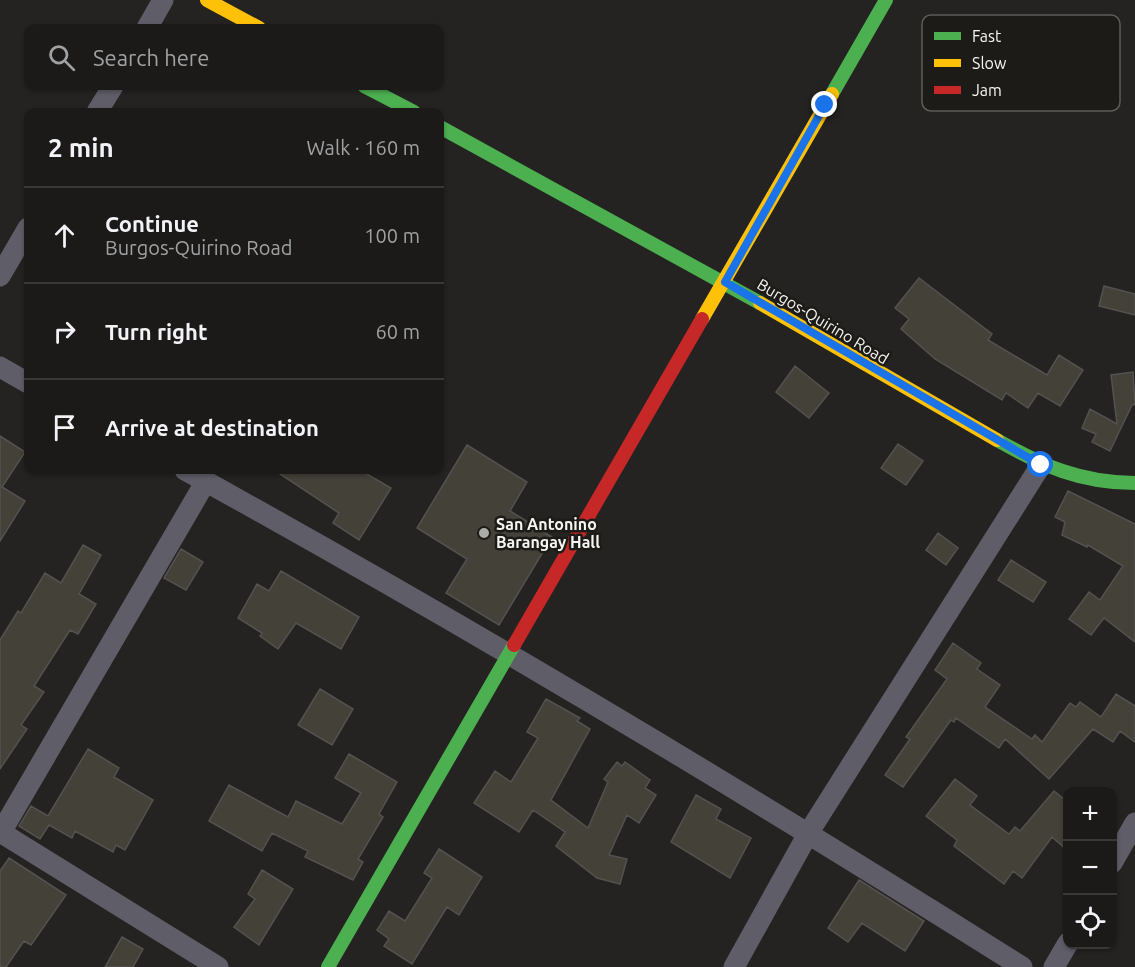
<!DOCTYPE html>
<meta charset="utf-8">
<style>
:root{--surface:#1b1a19;--page:#242322;--text:#f1f3f6;--muted:#a0a1a2;--line:#393838}
body{margin:0;font-family:Ubuntu,sans-serif;background:var(--page);color:var(--text)}
.controls{position:absolute;right:18px;bottom:18px;display:grid;overflow:hidden;border-radius:12px;box-shadow:0 2px 4px #0004}
.controls button{width:54px;height:54px;display:grid;place-items:center;padding:0;border:0;border-bottom:2px solid var(--line);background:var(--surface);color:var(--text);font:30px sans-serif}
.stop{position:absolute;width:18px;height:18px;margin:-14px;border:4px solid #1a73e8;border-radius:50%;background:#fff}
.stop.end{background:#1a73e8;border-color:#fff;box-shadow:0 2px 6px #0008}
.list{margin:0;padding:0;list-style:none}
h2{display:flex;justify-content:space-between;align-items:center;height:78px;margin:0;padding:0 24px;font-size:26px}
h2 small{font-size:20px;font-weight:400;color:var(--muted)}
.list li{display:grid;grid-template-columns:39px 1fr auto;gap:18px;align-items:center;box-sizing:border-box;height:96px;padding:0 24px;border-top:2px solid var(--line)}
.list b{display:block;font-size:22px;white-space:nowrap}
.list p{margin:0;font-size:20px;white-space:nowrap;color:var(--muted)}
.list em{font-size:20px;font-style:normal;color:var(--muted)}
.icon{flex:none;width:33px;height:33px;fill:none;stroke:currentColor;stroke-width:2;stroke-linecap:round;stroke-linejoin:round}
.map{position:relative;flex:none;width:1135px;height:967px;overflow:hidden}
.search{position:absolute;background:var(--surface);box-shadow:0 2px 4px #0004;left:24px;top:24px;width:420px;height:66px;display:flex;align-items:center;gap:15px;box-sizing:border-box;padding:0 21px;border-radius:12px;color:var(--muted);font-size:22px}
.panel{position:absolute;background:var(--surface);box-shadow:0 2px 4px #0004;left:24px;top:108px;width:420px;height:366px;border-radius:12px}
.map>svg:first-child{display:block}
.building{fill:#444139;stroke:#535250;stroke-width:1.5}
.lines{fill:none;stroke-linecap:round;stroke-linejoin:round}
.street{stroke:#5f5e68;stroke-width:21}
.fast{stroke:#4caf50;stroke-width:14}
.slow{stroke:#ffc107;stroke-width:14}
.jam{stroke:#c62828;stroke-width:14}
.route{stroke:#1a73e8;stroke-width:8}
.poi-dot{fill:#acaca9;stroke:#1c1b17;stroke-width:2}
.labels{text-anchor:middle;stroke-width:5;stroke-linejoin:round;paint-order:stroke}
.street-label{font-size:16px;fill:#f5f5f2;stroke:#1c1b17}
.poi-label{font-size:16px;font-weight:bold;fill:#f5f5f2;stroke:#1c1b17;text-anchor:start}
.key{fill:#1c1b17;stroke:#5d5c59;stroke-width:1.5}
.key-label{font-size:16px;fill:#f5f5f2}
</style>
<div class="map">
<svg width="1135" height="967" viewBox="0 0 1135 967">
<rect width="100%" height="100%" fill="#242321"/>
<!-- building -->
<path class="building" d="M919 278 992 334 988 340 1047 375 1059 355 1083 370 1060 406 1038 393 1028 408 1006 393 1002 400 935 359 901 329 909 319 895 308Z
M1104 286 1135 294V315L1099 306Z
M795 366 829 393 809 418 776 392Z
M1133 372 1135 404 1132 405 1110 451 1092 442 1096 434 1082 428 1090 409 1117 424 1111 375Z
M0 436 25 452 2 487 25 501 0 541Z
M898 444 923 461 906 485 881 468Z
M467 445 527 482 510 511 552 537 499 625 446 593 467 559 417 528Z
M274 470H360L391 488 359 540 333 523 339 513Z
M1068 491 1135 524V642L1104 618 1091 635 1069 619 1089 592 1100 600 1123 566 1088 545 1087 547 1062 535 1065 522 1055 517Z
M938 533 958 548 946 565 926 550Z
M83 545 101 555 79 594 96 604 78 634 70 630 34 686 44 692 21 725 27 729 0 769V640L18 611 21 613 45 573 61 583Z
M181 549 203 562 186 590 164 578Z
M1011 560 1046 582 1033 602 998 580Z
M281 571 359 617 341 649 296 623 278 649 260 636 262 633 238 618 257 584 269 591Z
M953 643 981 663 977 669 1000 685 985 707 1032 739 1035 735 1042 742 1070 703 1076 707 1080 702 1101 717 1116 694 1135 706V742L1120 731 1113 742 1093 729 1049 779 1005 739 999 748 956 718 954 722 951 720 903 787 885 775 910 739 906 737 947 679 935 670Z
M320 689 353 709 332 745 298 725Z
M546 699 580 718 577 721 590 729 551 800 588 828 608 782 604 779 617 762 622 766 625 762 650 780 645 788 656 795 639 823 627 815 609 855 627 859 620 884 597 878 556 846 565 832 533 810 519 832 474 803 495 771 511 782 538 738 527 732Z
M88 749 119 768 114 777 153 800 125 850 116 845 113 852 75 831 72 838 49 825 40 839 19 826 31 806 48 816Z
M349 754 397 782 379 814 383 817 358 859 363 862 353 880 305 857 308 851 272 833 262 851 209 821 229 785 288 817 296 801 342 824 361 793 335 778Z
M955 779 977 796 970 805 1009 834 1015 827 1020 831 1054 791 1068 802V851L1052 837 1022 878 1013 871 1004 884 954 846 957 840 926 816Z
M696 795 721 809 716 819 751 838 730 878 671 842Z
M439 849 482 877 459 915 447 907 412 964 384 946 389 939 377 930 389 911 405 921 432 878 424 873Z
M9 858 66 895 31 945 24 941 6 967H0V871Z
M262 870 293 889 259 945 234 927 255 899 248 894Z
M859 880 924 921 905 951 862 923 848 942 828 928Z
M122 937 143 949 133 967H105Z"/>
<g class="lines">
<!-- street -->
<path class="street" d="M147 28 163 0
M97 112 113 86
M0 276 28 228
M0 367 28 383
M185 470C470 627 748 794 1022 967
M0 832 218 967
M0 834 206 481
M1112 863 1135 823
M734 967 809 832 1041 465
M1054 967 1068 943"/>
<!-- fast -->
<path class="fast" d="M364 86 414 112
M832 94 886 0
M440 127 760 303
M997 440C1043 466 1081 483 1135 483
M328 967 514 645"/>
<!-- slow -->
<path class="slow" d="M207 0 259 28
M760 303 997 440
M702 319 832 94"/>
<!-- jam -->
<path class="jam" d="M514 645 702 319"/>
</g>
<g class="lines">
<!-- route -->
<path class="route" d="M825 105 725 282 1041 465"/>
</g>
<!-- markers -->
<circle class="poi-dot" cx="484" cy="533" r="6"/>
<g class="labels">
<!-- street labels -->
<g class="street-label">
<text transform="translate(823 321) rotate(31)" y="6">Burgos-Quirino Road</text>
</g>
<!-- poi labels -->
<g class="poi-label">
<text x="496" y="530">San Antonino<tspan x="496" dy="18">Barangay Hall</tspan></text>
</g>
</g>
<!-- legend -->
<rect x="922" y="15" width="198" height="96" rx="9" class="key"/>
<rect x="934" y="32" width="27" height="8" fill="#4caf50"/>
<rect x="934" y="59" width="27" height="8" fill="#ffc107"/>
<rect x="934" y="86" width="27" height="8" fill="#c62828"/>
<g class="key-label">
<text x="972" y="42">Fast</text>
<text x="972" y="69">Slow</text>
<text x="972" y="96">Jam</text>
</g>
</svg>
<div class="controls">
<button>+</button>
<button>−</button>
<button><svg class="icon" aria-label="locate" viewBox="0 0 24 24"><circle cx="12" cy="12" r="6"/><path d="M12 2v4M12 18v4M2 12h4M18 12h4"/></svg></button>
</div>
<div class="stop" style="left:1041px;top:465px"></div>
<div class="stop end" style="left:825px;top:105px"></div>
<div class="search"><svg class="icon" aria-label="search" viewBox="0 0 24 24"><circle cx="10" cy="10" r="6"/><path d="M15 15l6 6"/></svg>Search here</div>
<section class="panel">
<h2>2 min<small>Walk · 160 m</small></h2>
<ul class="list">
<li><svg class="icon" aria-label="ahead" viewBox="0 0 24 24"><path d="M12 20V5M6 11l6-6 6 6"/></svg><div><b>Continue</b><p>Burgos-Quirino Road</p></div><em>100 m</em></li>
<li><svg class="icon" aria-label="right" viewBox="0 0 24 24"><path d="M7 20v-9h11M14 6l5 5-5 5"/></svg><div><b>Turn right</b></div><em>60 m</em></li>
<li><svg class="icon" aria-label="arrive" viewBox="0 0 24 24"><path d="M6 21V4h12l-3 4 3 4H6"/></svg><div><b>Arrive at destination</b></div></li>
</ul>
</section>
</div>
